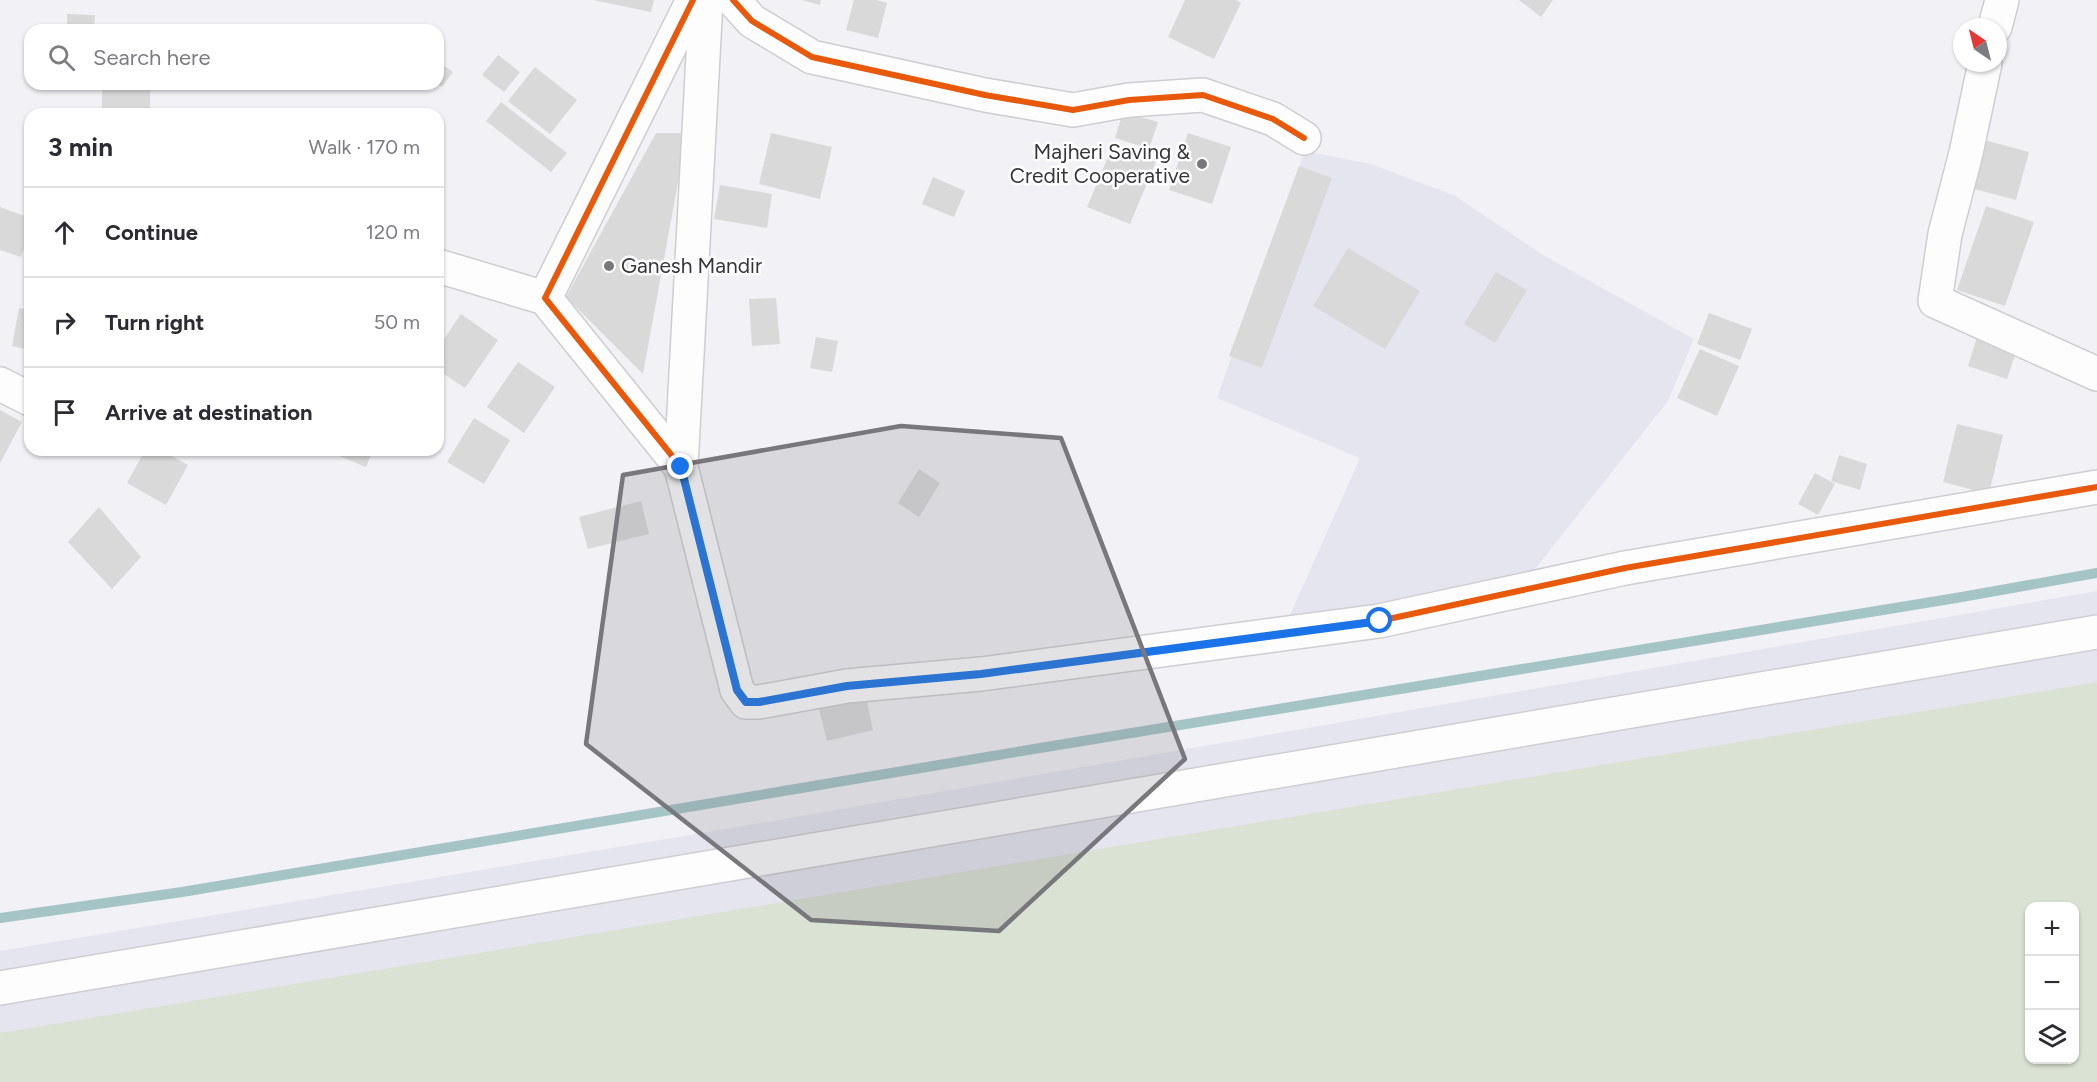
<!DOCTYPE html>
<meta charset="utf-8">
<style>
:root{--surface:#fff;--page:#f2f2f3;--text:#2b2b33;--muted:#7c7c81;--line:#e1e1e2}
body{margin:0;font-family:Figtree,sans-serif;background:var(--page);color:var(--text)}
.controls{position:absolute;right:18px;bottom:18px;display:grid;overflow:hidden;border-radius:12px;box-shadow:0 2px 4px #0004}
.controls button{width:54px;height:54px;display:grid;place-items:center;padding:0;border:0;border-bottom:2px solid var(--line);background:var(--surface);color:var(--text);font:30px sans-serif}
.compass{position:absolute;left:1953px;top:18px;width:54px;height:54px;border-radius:50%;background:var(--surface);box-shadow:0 2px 4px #0004;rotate:325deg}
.stop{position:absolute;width:18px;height:18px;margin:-14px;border:4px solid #1a73e8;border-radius:50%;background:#fff}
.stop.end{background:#1a73e8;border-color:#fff;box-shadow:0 2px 6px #0008}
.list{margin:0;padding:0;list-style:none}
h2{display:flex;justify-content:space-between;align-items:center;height:78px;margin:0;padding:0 24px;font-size:26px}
h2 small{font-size:20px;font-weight:400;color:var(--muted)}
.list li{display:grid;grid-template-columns:39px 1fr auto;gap:18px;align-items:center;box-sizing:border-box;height:90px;padding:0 24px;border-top:2px solid var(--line)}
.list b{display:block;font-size:22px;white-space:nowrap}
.list em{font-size:20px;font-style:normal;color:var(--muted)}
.icon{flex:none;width:33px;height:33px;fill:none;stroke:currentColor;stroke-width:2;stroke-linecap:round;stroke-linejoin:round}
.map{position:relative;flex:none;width:2097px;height:1082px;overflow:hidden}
.search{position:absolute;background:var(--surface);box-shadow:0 2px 4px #0004;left:24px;top:24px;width:420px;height:66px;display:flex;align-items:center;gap:15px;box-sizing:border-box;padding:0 21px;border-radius:18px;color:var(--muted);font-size:22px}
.panel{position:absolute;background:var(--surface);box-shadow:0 2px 4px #0004;left:24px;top:108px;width:420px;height:348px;border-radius:18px}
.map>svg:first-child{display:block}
.built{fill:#e5e5f0;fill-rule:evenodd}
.green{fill:#dae2d4;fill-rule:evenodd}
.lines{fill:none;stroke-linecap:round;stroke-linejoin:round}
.stream{stroke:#a4c4c6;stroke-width:10}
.building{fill:#dad9da}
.minor-casing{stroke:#ceced2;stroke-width:36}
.minor{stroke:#fdfdfe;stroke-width:33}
.cycleway-casing{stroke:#fff;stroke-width:10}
.cycleway{stroke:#e8590c;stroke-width:6}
.route{stroke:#1a73e8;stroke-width:8}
.marked{fill:#77777c;fill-opacity:0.2;stroke:#77777c;stroke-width:4.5;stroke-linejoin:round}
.poi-dot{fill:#77777c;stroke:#fff;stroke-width:2}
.labels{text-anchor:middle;stroke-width:5;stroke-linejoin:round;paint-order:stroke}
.poi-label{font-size:21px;fill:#36363a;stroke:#fff;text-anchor:end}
</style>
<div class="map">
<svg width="2097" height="1082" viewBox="0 0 2097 1082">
<rect width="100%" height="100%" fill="#f1f1f6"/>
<!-- built -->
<path class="built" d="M1305 151 1371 164 1455 196 1543 255 1694 339 1668 401 1520 588 1286 624 1360 458 1217 398Z
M2097 591V1082H0V951L737 827ZM2030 906H2074V1060H2030Z"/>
<!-- green -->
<path class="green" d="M2097 682V1082H0V1033ZM2030 906H2074V1060H2030Z"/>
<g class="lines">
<!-- stream -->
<path class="stream" d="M0 918 182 892 1046 747 1956 598 2097 573"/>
</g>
<!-- building -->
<path class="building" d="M593 0H654L651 12Z
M802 0H821L820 5Z
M854 0H876L887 3 878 38 846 30Z
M1185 0H1236L1241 3 1214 59 1168 37Z
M1519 0H1553L1541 17Z
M67 14 95 15 94 30H67Z
M498 55 520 72 504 92 482 75Z
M438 61 453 72 442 87 438 84Z
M535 67 577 100 550 134 508 101Z
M102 84H150V113H102Z
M501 102 567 153 551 172 486 121Z
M1123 112 1158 122 1149 149 1115 138Z
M656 133H687L643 374 566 297Z
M771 133 832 147 820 199 759 184Z
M1188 133 1231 147 1212 204 1169 190Z
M1977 138 2029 152 2016 200 1963 186Z
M1113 145 1156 162 1130 224 1087 207Z
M1299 166 1332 178 1262 368 1229 356Z
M933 177 965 191 954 217 922 204Z
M720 185 772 194 767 228 714 219Z
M1986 206 2034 222 2005 306 1957 290Z
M0 207 30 218V230L21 257 0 250Z
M1348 248 1420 291 1385 349 1313 306Z
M1496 272 1527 290 1495 343 1464 324Z
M776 298 780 344 752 346 749 299Z
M19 308 30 310V350L12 346Z
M1709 313 1752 329 1740 360 1697 344Z
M461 314 498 340 465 388 438 370V348Z
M1978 334 2018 346 2007 379 1968 366Z
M816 337 838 341 832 372 810 368Z
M1700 349 1739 366 1717 416 1677 398Z
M518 362 555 387 524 433 487 407Z
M0 410 22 422 0 463Z
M474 418 510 440 484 484 447 462Z
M1957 424 2003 435 1989 494 1943 482Z
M145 450H161L188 465 166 505 127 483Z
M324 450H373L366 467Z
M1839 455 1867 464 1860 490 1831 481Z
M919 469 940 483 919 517 898 503Z
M1815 473 1835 484 1818 515 1798 504Z
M641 501 649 534 588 549 579 517Z
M99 507 141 557 112 589 68 542Z
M866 697 873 730 827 741 819 709Z"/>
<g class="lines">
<defs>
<path id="minor" d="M693 0 545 298 681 467 737 690 746 702H759L847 686 981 674 1379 621 1625 568 2097 487
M733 0 752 21 812 57 985 95 1073 110 1129 100 1203 95 1273 119 1304 138
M1995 27 2002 0
M1985 63 1966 153 1945 234 1935 301 2097 374
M438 266 545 298
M0 384 30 399
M681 467 706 0
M0 988 2097 632"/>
</defs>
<!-- minor casing -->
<use href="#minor" class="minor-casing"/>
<!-- minor -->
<use href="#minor" class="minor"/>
<defs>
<path id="cycleway" d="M693 0 545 298 681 467 737 690 746 702H759L847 686 981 674 1379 621 1625 568 2097 487
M733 0 752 21 812 57 985 95 1073 110 1129 100 1203 95 1273 119 1304 138"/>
</defs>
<!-- cycleway casing -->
<use href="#cycleway" class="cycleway-casing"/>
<!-- cycleway -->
<use href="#cycleway" class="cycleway"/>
</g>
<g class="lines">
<!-- route -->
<path class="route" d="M681 467 737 690 746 702H759L847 686 981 674 1380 621"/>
</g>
<!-- marked area -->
<path class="marked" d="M901 426 1061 438 1185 759 999 931 811 920 586 744 623 475Z"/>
<!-- markers -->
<g class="poi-dot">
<circle cx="1202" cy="164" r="6"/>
<circle cx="609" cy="266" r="6"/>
</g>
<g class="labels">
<!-- poi labels -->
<g class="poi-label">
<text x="1190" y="159">Majheri Saving &amp;<tspan x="1190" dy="24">Credit Cooperative</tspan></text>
<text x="621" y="273" text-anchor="start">Ganesh Mandir</text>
</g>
</g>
</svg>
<div class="controls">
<button>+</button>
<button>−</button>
<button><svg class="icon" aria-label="layers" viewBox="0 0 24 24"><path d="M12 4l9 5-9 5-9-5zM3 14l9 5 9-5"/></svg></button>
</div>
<svg class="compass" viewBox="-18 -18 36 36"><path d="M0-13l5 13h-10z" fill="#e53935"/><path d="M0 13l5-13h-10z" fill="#7c7c81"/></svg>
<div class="stop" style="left:1380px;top:621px"></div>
<div class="stop end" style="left:681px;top:467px"></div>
<div class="search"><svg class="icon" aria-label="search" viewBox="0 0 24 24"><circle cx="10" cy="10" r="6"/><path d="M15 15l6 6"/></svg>Search here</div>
<section class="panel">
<h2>3 min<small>Walk · 170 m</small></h2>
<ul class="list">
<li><svg class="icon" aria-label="ahead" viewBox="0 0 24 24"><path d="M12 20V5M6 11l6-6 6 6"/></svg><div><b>Continue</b></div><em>120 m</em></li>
<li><svg class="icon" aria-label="right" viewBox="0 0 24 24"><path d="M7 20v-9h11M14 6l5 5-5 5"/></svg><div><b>Turn right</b></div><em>50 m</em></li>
<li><svg class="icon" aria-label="arrive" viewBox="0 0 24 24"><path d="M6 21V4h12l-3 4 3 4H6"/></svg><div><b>Arrive at destination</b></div></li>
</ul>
</section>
</div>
